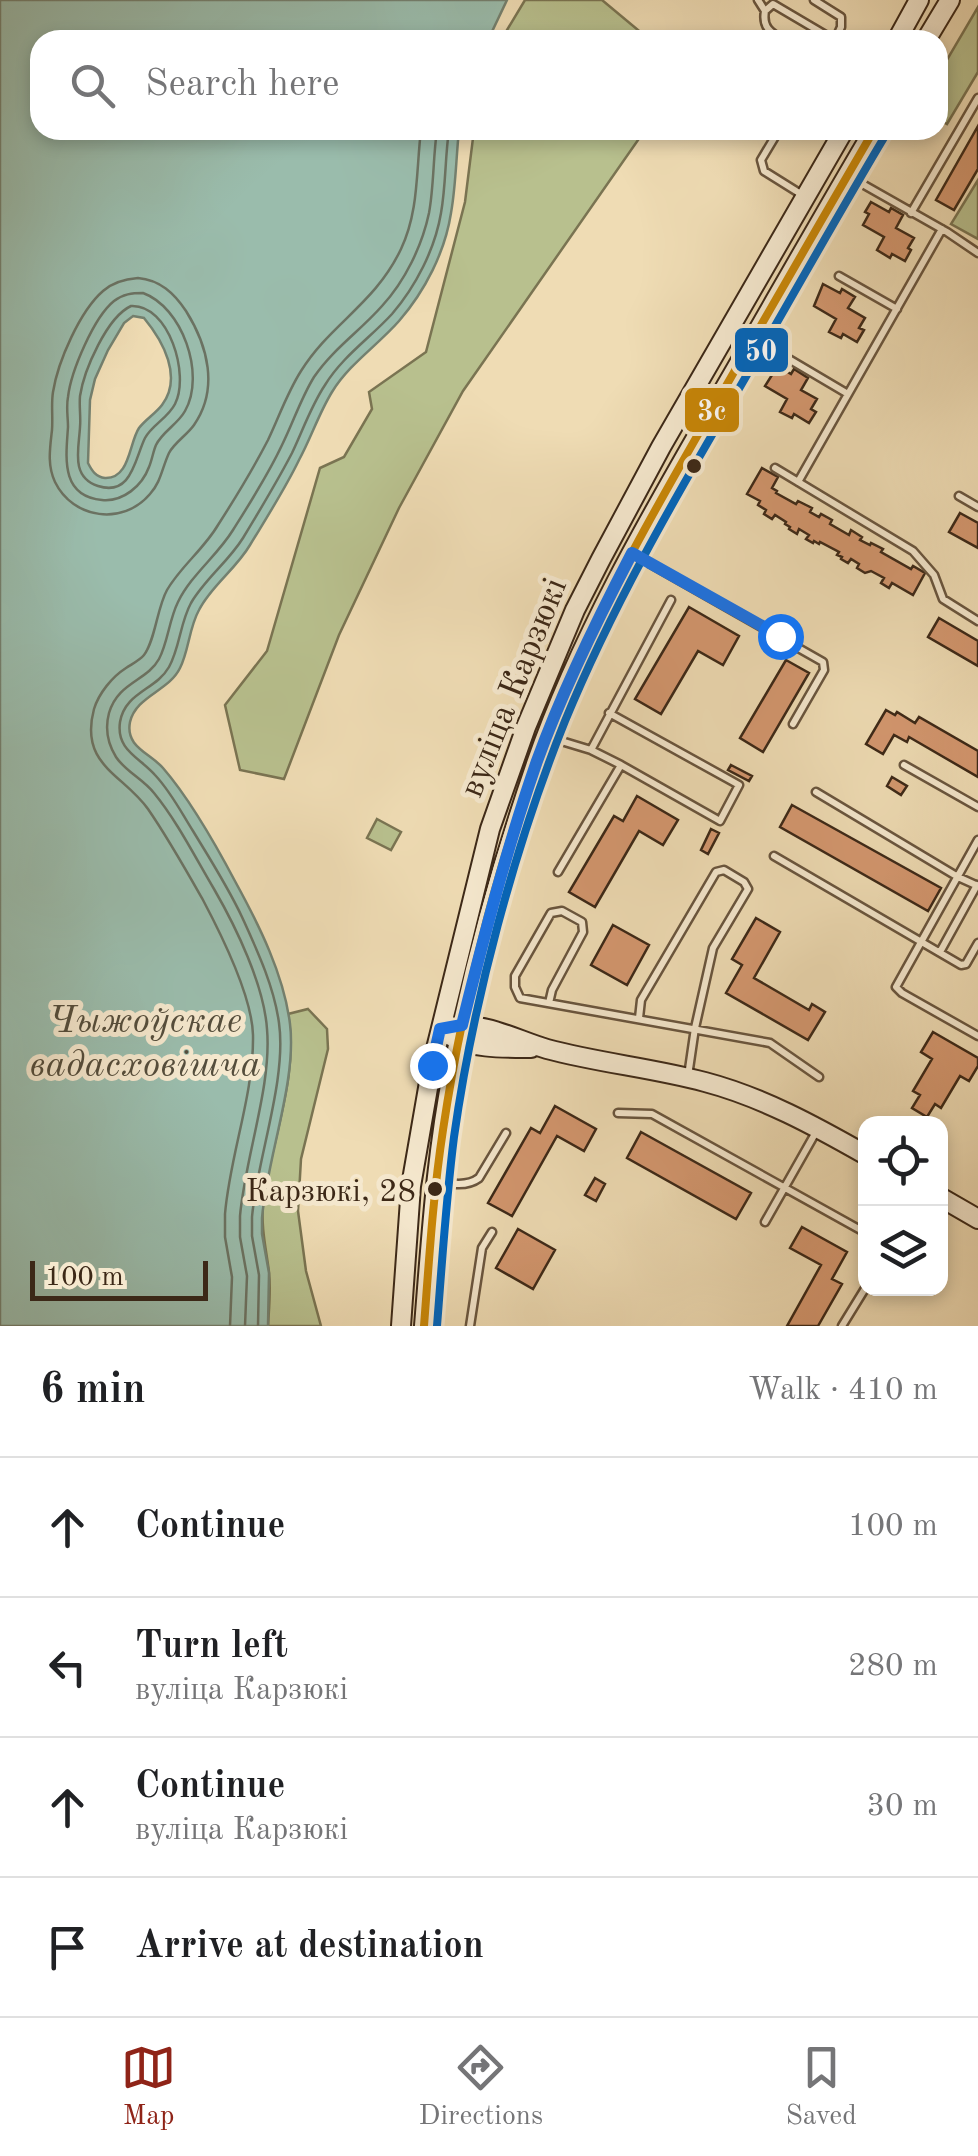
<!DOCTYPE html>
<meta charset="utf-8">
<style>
:root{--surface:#fff;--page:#f6f6f6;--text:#202124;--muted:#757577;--line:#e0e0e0;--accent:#8f2418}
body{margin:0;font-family:"Old Standard TT",serif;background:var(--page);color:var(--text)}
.controls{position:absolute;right:30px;bottom:30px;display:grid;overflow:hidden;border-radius:20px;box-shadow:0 5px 15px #0003}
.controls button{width:90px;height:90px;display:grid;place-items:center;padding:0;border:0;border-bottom:2px solid var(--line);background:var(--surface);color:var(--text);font:50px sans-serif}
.scale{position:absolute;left:30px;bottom:25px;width:178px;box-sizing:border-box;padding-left:10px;border:5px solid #3c2817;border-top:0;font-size:28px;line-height:35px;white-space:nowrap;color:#3c2817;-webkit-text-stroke:8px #f5e8ce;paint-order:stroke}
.stop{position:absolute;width:30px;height:30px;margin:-22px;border:8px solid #1a73e8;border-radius:50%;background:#fff}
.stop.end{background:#1a73e8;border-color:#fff;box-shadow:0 2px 10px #0008}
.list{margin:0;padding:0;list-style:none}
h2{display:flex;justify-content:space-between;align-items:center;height:130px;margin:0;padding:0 40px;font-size:42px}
h2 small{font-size:32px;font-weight:400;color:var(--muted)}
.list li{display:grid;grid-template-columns:65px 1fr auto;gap:30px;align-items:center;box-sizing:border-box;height:140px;padding:0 40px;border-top:2px solid var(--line)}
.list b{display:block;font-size:38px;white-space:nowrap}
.list p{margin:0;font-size:32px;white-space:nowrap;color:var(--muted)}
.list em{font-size:32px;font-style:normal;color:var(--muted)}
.icon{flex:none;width:55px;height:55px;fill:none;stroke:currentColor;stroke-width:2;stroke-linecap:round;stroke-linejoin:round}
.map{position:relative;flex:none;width:978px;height:1326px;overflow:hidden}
.search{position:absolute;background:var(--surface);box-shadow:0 5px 15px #0003;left:30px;right:30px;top:30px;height:110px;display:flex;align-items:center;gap:25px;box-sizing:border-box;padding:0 35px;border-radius:30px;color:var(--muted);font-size:38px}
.sheet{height:690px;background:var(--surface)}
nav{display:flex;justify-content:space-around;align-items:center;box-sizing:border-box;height:140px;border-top:2px solid var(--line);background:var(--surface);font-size:28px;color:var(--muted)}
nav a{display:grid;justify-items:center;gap:5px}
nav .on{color:var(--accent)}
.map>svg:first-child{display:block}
.green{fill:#b8c08e;stroke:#7a7452;stroke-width:2.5}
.water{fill:#9abcac;stroke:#748170;stroke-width:2.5;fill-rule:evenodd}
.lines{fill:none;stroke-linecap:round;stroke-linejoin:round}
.shore{stroke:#6b7262;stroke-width:2.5}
.building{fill:#d4976f;stroke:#3c2817;stroke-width:2.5}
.lane-casing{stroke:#69553e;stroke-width:11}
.secondary-casing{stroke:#3c2817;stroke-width:22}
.lane{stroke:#f5e8ce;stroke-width:6}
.secondary{stroke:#f5e8ce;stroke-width:18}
.bus-1-casing{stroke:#f5e8ce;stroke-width:15}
.bus-2-casing{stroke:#f5e8ce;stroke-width:15}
.bus-1{stroke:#c88606;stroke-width:8}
.bus-2{stroke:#0065bd;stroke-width:8}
.route{stroke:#1a73e8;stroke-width:12}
.bus-dot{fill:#3c2817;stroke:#f5e8ce;stroke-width:4}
.labels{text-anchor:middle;stroke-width:10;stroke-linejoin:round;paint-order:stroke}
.bus-label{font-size:32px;fill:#3c2817;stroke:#f5e8ce;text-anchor:end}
.street-label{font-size:35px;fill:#3c2817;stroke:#f5e8ce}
.water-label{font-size:38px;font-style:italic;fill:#544d3c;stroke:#f5e8ce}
.line-badge{stroke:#f5e8ce;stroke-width:4}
.badge-label{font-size:28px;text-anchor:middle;font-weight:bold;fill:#fff}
</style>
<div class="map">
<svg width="978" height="1326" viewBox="0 0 978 1326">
<rect width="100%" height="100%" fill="#efdcb4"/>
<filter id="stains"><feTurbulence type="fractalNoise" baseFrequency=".002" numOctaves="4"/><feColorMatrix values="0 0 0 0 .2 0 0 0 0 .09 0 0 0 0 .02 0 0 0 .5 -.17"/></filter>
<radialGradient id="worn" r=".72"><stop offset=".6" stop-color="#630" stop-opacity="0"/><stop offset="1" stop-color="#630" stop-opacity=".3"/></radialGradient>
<!-- green -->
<path class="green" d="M525 0H602L650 40H501Z
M978 7V72L947 124 938 119V75Z
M474 130H645L463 391 399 508 339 635 284 779 240 770 225 705 267 651 320 468 344 457 372 409 369 392 426 352 465 202Z
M978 180V239L951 224Z
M377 819 401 832 391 850 367 838Z
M308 1009 327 1029 328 1049 301 1159 298 1211 306 1271 321 1326H268C269 1308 271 1290 269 1272 266 1248 261 1228 263 1204 270 1144 300 1075 288 1014Z"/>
<!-- water -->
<path class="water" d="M0 0H507L488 40H40V130H459C456 158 456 185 451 213 445 252 425 291 399 321 378 345 349 364 332 392 319 413 311 438 299 460 285 489 267 517 250 545 236 569 211 586 199 610 189 628 189 650 180 668 169 691 136 696 130 722 125 747 150 753 163 768 189 798 217 847 236 883 259 925 284 975 290 1024 297 1081 267 1158 262 1218V1234L269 1273 268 1326H0ZM133 316 144 318C163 341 183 377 162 405 155 414 146 419 139 428 129 443 130 479 105 478 96 477 92 471 88 463L90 400 95 379 108 350 124 323Z"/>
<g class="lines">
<!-- shore -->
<path class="shore" d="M138 278C160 280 174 293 186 311 208 346 219 389 194 425 187 435 174 443 169 453 162 468 161 482 150 494 123 526 73 519 55 482 47 465 50 448 52 430 53 417 51 404 53 392 58 361 80 311 103 291 113 282 125 279 138 278Z
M143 293C182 307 206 374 185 411 178 424 162 432 156 445 153 452 152 460 149 467 142 486 123 502 102 500 60 496 66 457 68 427 68 417 66 407 68 397 71 371 94 317 114 301 123 294 132 293 143 293Z
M131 306C169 304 190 375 175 404 168 418 152 425 145 438 135 458 132 497 98 486 70 477 79 448 80 427 81 417 79 407 80 396 84 370 107 317 131 306Z
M230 1326 232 1277 225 1237V1214C230 1154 254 1095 253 1035 252 996 221 934 203 900 186 870 168 838 148 809 123 774 79 765 94 709 99 693 112 677 126 668 132 664 140 660 144 655 155 641 157 608 167 590 181 566 204 549 218 525 236 497 253 469 268 440 279 417 287 393 301 371 330 324 375 304 401 249 419 211 416 171 421 130
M245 1326 247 1276 240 1237V1216C245 1157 272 1086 267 1029 264 985 236 927 214 889 195 857 177 821 154 793 143 779 125 771 116 757 108 744 105 728 109 713 118 682 147 681 159 659 168 642 169 620 178 602 191 575 217 556 233 530 250 503 268 475 282 445 293 423 301 398 314 377 333 349 360 331 382 306 405 281 422 246 429 213 434 186 433 157 437 130
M258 1326 259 1275 252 1236V1217C257 1159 287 1080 279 1023 274 986 257 950 242 917 228 887 210 859 193 831 181 812 171 792 155 775 139 757 116 750 120 722 125 692 156 690 169 667 180 647 180 623 191 603 205 579 228 562 243 538 260 510 277 482 292 453 303 430 311 406 325 385 342 357 370 338 392 314 416 286 435 249 441 213 446 185 445 157 449 130"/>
</g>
<!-- building -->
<path class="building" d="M978 126V169L954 210 936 200Z
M871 202 889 212 891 208 903 215 896 228 914 238 908 248 911 250 905 261 892 254 890 258 877 250 884 237 863 225 869 214 865 212Z
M823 284 840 293 842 289 855 297 848 308 865 318 859 328 864 330 857 342 843 334 841 338 829 332 836 319 814 306Z
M773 363 791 374 794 369 808 378 801 390 817 399 811 409 816 412 809 423 794 414 792 418 780 412 787 399 765 386 772 375 768 372Z
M762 468 778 477 772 488 777 491 776 493 796 504 798 501 812 508 810 512 819 517 821 514 832 520 830 524 849 535 851 530 862 537 860 540 870 545 871 543 883 549 881 552 911 569 913 566 925 573 913 595 892 583 889 588 881 583 884 578 871 571 865 573 857 568 859 564 851 559 848 563 841 559 842 557 837 555 839 552 820 542 819 544 814 541 813 543 806 539 809 535 799 529 797 534 789 529 790 527 785 524 786 522 775 515 772 519 764 514 766 510 758 505 760 501 747 494Z
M960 513 978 523V548L949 532Z
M689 607 739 636 723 665 698 651 661 714 635 699Z
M939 618 978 641V666L928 637Z
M786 660 809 673 763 752 740 738Z
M886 710 895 715 897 712 915 723 919 717 978 751V777L909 737 907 742 894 735 883 754 866 744Z
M731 765 752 776 749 781 728 770Z
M892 777 907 786 901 795 887 786Z
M637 796 678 820 663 845 639 831 595 907 569 892 614 816 623 821Z
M792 805 941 888 928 911 780 827Z
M711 829 719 833 708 854 701 850Z
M756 918 780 932 754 978 809 1010 812 1004 825 1012 808 1040 726 993 742 965 732 959Z
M613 925 649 945 627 985 591 965Z
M933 1032 978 1058V1066L969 1081 960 1076 941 1108 935 1104 927 1117 912 1108 920 1095 913 1091 932 1059 921 1052Z
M555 1106 596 1129 584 1151 557 1136 512 1216 488 1203 531 1128 540 1133Z
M641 1132 751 1193 736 1219 627 1158Z
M595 1178 605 1184 596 1201 585 1195Z
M802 1227 847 1252 832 1279 842 1284 818 1326H787L821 1265 790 1248Z
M518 1229 555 1250 533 1289 496 1268Z"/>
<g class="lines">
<defs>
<path id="lane" d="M758 0 765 11C762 27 770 32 783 40
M814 0 841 17V27L835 40
M765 11 773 4 834 40
M779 130 761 160 764 171 804 196
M850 177 947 232 978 253
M911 213 978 98
M839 276 897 309
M755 339 848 394
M775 468 913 551 934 575 943 599 978 621
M798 482 942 229
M959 496 978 507
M633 554 823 662 824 670 793 724
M609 713 739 785 720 821 621 765
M548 737 591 750 671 600
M904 765 978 807
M816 792 958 877 978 886
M978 840 896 987 902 993 978 1036
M774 856 961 965 966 964 978 943
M558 872 621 765 591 750
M940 952 977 885
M549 1003 552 990 583 932 582 922 562 911 551 913 515 976V987L520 998 770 1043 819 1077
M639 1018 641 1000 716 872 724 870 744 882 748 889 713 948 695 1028 688 1076
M618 1113 652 1114 866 1233
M437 1181C451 1184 467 1187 479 1178L506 1133
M765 1222 816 1132
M470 1326 482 1248 492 1232
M842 1326 866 1287"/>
<path id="secondary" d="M897 40 919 0
M926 40 950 0
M451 1027C484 1021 516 1040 547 1049 599 1063 653 1068 705 1082 762 1097 815 1126 866 1155
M449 1035C472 1049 504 1048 531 1048
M940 1197 978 1219
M401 1326 411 1186 432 1065 490 829 526 727 575 610 601 559 661 447 844 130
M424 1326C431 1241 436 1155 453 1070 473 967 502 863 536 764 579 640 649 519 715 405 768 314 820 221 874 130"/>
</defs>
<!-- lane casing -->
<use href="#lane" class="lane-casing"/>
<!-- secondary casing -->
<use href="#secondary" class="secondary-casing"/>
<!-- lane -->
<use href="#lane" class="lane"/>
<!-- secondary -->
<use href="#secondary" class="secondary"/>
<defs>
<path id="bus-1" d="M424 1326C429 1261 433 1195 443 1130 463 995 503 841 555 714 602 600 664 493 726 386 776 300 824 215 874 130"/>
<path id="bus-2" d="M437 1326C442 1263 446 1200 454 1137 473 1002 514 848 565 721 611 609 672 503 733 399 784 311 833 223 885 136"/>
</defs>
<!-- bus-1 casing -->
<use href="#bus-1" class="bus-1-casing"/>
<!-- bus-2 casing -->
<use href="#bus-2" class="bus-2-casing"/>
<!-- bus-1 -->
<use href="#bus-1" class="bus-1"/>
<!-- bus-2 -->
<use href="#bus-2" class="bus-2"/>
</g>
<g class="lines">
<!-- route -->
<path class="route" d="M432 1065 440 1029 462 1025C484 936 507 847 537 761 563 689 597 620 632 553L780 636"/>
</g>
<!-- markers -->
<g class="bus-dot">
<circle cx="694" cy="466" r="9"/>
<circle cx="435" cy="1189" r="9"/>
</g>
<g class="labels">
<!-- bus labels -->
<g class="bus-label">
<text x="416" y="1201">Карзюкі, 28</text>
</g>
<!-- street labels -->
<g class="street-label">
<text transform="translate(512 687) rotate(-68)" y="12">вуліца Карзюкі</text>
</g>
<!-- water labels -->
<g class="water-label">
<text x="145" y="1032">Чыжоўскае<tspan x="145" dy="44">вадасховішча</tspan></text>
</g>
</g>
<g class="line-badge">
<rect x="733" y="326" width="57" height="48" rx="10" fill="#0065bd"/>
<rect x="683" y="386" width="58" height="48" rx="10" fill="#c88606"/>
</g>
<g class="badge-label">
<text x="761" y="360">50</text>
<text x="712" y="420">3с</text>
</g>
<rect width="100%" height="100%" filter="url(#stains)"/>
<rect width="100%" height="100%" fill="url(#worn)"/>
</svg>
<div class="controls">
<button><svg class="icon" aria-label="locate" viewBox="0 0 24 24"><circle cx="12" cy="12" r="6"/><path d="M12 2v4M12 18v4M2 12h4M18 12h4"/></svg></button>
<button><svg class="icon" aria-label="layers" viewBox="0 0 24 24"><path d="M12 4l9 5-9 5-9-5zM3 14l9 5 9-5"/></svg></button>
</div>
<div class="scale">100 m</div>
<div class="stop" style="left:780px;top:636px"></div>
<div class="stop end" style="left:432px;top:1065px"></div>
<div class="search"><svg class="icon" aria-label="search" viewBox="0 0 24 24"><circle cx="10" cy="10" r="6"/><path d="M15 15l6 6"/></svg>Search here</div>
</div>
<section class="sheet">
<h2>6 min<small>Walk · 410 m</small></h2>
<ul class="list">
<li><svg class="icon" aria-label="ahead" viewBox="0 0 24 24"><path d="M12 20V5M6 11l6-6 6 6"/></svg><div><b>Continue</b></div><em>100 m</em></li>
<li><svg class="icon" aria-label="left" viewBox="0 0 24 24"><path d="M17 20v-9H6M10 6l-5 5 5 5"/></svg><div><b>Turn left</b><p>вуліца Карзюкі</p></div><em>280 m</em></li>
<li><svg class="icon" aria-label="ahead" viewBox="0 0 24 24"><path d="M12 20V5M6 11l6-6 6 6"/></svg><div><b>Continue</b><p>вуліца Карзюкі</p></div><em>30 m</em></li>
<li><svg class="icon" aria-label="arrive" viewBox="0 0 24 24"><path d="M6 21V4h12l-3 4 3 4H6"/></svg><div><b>Arrive at destination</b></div></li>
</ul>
</section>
<nav>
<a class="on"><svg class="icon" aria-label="map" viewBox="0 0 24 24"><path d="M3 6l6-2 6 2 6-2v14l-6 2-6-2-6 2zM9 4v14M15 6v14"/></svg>Map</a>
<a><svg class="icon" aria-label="directions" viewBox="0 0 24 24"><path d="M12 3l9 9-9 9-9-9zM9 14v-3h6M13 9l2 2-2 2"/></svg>Directions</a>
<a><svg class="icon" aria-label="saved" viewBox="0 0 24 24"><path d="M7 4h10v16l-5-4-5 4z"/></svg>Saved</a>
</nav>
